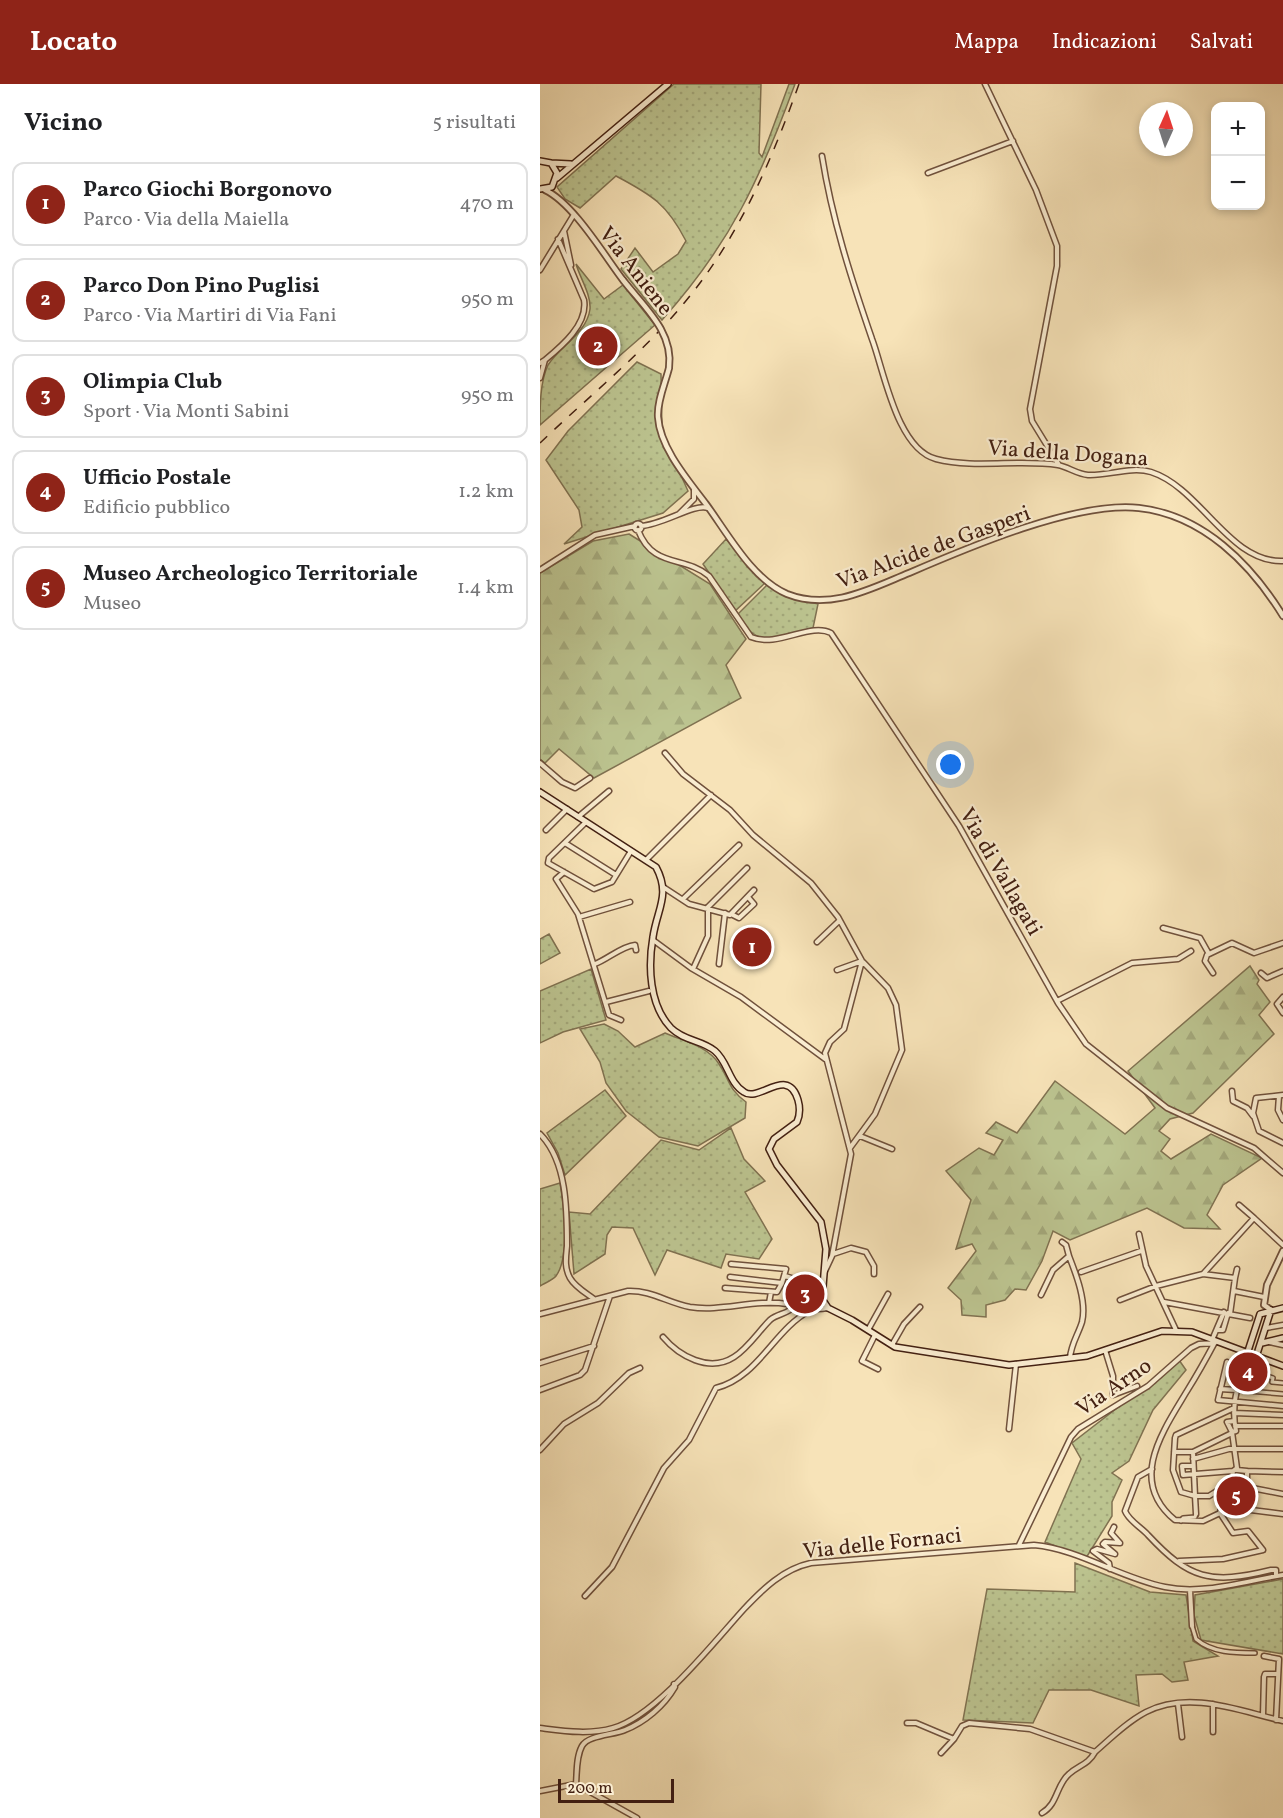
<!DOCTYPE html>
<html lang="it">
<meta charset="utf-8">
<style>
:root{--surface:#fff;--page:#f2f2f2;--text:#202124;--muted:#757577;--line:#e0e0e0;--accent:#8f2418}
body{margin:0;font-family:Vollkorn,serif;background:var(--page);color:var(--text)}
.controls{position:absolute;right:18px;top:18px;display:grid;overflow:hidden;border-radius:12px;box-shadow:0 3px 9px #0003}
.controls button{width:54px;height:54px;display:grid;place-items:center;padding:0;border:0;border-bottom:2px solid var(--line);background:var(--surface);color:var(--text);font:30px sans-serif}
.compass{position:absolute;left:599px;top:18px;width:54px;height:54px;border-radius:50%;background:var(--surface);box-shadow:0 3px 9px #0003;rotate:3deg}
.scale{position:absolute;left:18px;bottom:15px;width:116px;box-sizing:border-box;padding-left:6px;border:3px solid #432012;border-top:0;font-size:16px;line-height:21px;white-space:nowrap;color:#432012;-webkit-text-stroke:4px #faedd1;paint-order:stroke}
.you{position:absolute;left:411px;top:681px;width:21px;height:21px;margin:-15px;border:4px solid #fff;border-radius:50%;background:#1a73e8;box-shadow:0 0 0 9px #1a73e833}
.badge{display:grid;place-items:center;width:39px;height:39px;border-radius:50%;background:var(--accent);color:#fff;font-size:20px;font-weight:700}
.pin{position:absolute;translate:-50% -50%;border:3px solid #fff;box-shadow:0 2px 6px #0006}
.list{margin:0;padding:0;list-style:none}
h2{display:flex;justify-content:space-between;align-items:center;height:78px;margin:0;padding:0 24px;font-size:26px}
h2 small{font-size:20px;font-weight:400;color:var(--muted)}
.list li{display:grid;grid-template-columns:39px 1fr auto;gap:18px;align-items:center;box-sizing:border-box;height:84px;margin:0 12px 12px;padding:0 12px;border:2px solid var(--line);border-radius:12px}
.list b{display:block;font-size:22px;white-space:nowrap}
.list p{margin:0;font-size:20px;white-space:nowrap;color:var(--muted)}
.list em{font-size:20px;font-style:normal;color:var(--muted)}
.map{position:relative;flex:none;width:743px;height:1734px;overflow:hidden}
header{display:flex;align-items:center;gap:36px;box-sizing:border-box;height:84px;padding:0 30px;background:var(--accent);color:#fff}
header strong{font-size:28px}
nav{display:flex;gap:33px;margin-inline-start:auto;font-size:21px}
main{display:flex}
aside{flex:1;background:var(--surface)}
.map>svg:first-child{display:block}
.grass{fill:url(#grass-dots);stroke:#807251;stroke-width:1.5}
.forest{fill:url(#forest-firs);stroke:#807251;stroke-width:1.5}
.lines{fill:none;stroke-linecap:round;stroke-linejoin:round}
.pedestrian-casing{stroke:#70513c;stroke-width:6}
.minor-casing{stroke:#70513c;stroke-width:7}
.tertiary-casing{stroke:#70513c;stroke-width:8}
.secondary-casing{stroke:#432012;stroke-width:8}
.pedestrian{stroke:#faedd1;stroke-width:3}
.minor{stroke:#faedd1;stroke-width:4}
.tertiary{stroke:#faedd1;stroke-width:4.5}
.secondary{stroke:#faedd1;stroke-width:5}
.rail{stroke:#432012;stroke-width:1.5;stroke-dasharray:10 10;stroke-linecap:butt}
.tertiary-bridge-casing{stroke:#70513c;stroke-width:8;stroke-linecap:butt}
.tertiary-bridge{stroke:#faedd1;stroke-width:4.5}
.labels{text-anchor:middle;stroke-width:4.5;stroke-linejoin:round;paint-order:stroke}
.street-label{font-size:22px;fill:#432012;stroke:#faedd1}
</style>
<header>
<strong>Locato</strong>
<nav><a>Mappa</a><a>Indicazioni</a><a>Salvati</a></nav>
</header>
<main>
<aside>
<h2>Vicino<small>5 risultati</small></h2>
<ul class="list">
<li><span class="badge">1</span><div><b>Parco Giochi Borgonovo</b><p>Parco · Via della Maiella</p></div><em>470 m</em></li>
<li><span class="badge">2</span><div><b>Parco Don Pino Puglisi</b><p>Parco · Via Martiri di Via Fani</p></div><em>950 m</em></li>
<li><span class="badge">3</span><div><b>Olimpia Club</b><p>Sport · Via Monti Sabini</p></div><em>950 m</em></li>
<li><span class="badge">4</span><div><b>Ufficio Postale</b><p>Edificio pubblico</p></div><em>1.2 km</em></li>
<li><span class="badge">5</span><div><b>Museo Archeologico Territoriale</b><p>Museo</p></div><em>1.4 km</em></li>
</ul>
</aside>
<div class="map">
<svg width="743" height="1734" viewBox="0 0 743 1734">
<defs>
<pattern id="grass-dots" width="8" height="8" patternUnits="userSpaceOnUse" patternTransform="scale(1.5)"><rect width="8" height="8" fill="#bcc490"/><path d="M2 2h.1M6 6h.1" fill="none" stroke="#a3a87b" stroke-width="1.8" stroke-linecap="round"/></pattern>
<pattern id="forest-firs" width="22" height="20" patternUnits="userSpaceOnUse" patternTransform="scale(1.5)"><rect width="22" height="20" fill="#bcc490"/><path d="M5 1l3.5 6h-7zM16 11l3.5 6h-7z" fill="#a3a87b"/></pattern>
</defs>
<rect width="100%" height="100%" fill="#f7e3b8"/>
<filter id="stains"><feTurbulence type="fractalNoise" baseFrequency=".00333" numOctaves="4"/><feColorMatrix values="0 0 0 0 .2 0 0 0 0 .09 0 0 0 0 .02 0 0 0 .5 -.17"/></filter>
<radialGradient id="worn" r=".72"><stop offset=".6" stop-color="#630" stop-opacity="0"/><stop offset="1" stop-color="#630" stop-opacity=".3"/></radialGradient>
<!-- grass -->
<path class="grass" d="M134 0H221L219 69 222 73 249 0H255C220 95 191 159 122 236L81 185 95 164 113 188 138 170 146 157C127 120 112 111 76 92L40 124 25 115 17 103Z
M36 180 64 215 83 201 115 241 0 341C0 322 0 298 8 281 20 262 47 249 50 225 51 210 40 194 36 180Z
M97 278 121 290 122 349 148 407 123 429 24 460 42 443 39 426 6 376 28 347Z
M186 455 225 499 195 527 163 480Z
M228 500 241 510 278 520 273 544C237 552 221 568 196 532Z
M9 850 20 869 0 880V855Z
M51 885 66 936 23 948 0 959V907Z
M64 940 78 947 95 963 125 949C143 957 168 962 179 980 190 996 188 1005 206 1018L205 1034 158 1062 119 1053 86 1027 66 999 60 978 40 945Z
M65 1006 86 1032 25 1091 18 1069 7 1049Z
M191 1044 204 1075 225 1097 205 1108 232 1155 219 1175 186 1170 181 1184 127 1166 115 1191 93 1144 72 1143 67 1151 65 1170 34 1190 29 1128 50 1130 121 1056 159 1066Z
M20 1099C24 1121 30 1173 16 1192 13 1196 5 1199 0 1202V1105Z
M639 1276 646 1286 613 1326 589 1377 572 1389 582 1396 572 1418V1432L546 1474 505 1458 541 1375 532 1359Z
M535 1479 610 1508 646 1511 653 1557 678 1572 644 1578 648 1596 632 1598 622 1590 596 1591 599 1622 551 1606H509L493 1639 423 1636 447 1505 535 1508Z
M743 1495V1570L661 1556 654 1531 655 1511Z"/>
<!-- forest -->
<path class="forest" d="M89 450 170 500 206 555 186 581 201 614 54 694 19 665 5 679 0 675V489L53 457Z
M710 882 719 896 717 900 730 918 719 931 734 950 653 1029 630 1035 619 1047 630 1055 621 1067 631 1075 671 1050 722 1074 683 1101 667 1131 680 1145 644 1144 607 1124 530 1156 513 1147 502 1177 486 1206 475 1205 465 1216 446 1221V1233L422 1231 421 1216 408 1204 436 1167 432 1160 416 1165 431 1116 406 1087 439 1064 454 1071 463 1056 446 1049 456 1038 477 1049 515 997 585 1050 615 1024 588 987Z"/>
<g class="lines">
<defs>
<path id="pedestrian" d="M713 1278 717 1282 715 1288 733 1294 732 1298 743 1299
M697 1306 743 1310
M641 1437 643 1434 655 1433 656 1430
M652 1542 656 1555C672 1569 695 1569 715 1569"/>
<path id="minor" d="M445 0 496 106 517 162V182L490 325 492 337 519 381
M282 72C292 135 311 194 332 255 344 287 357 365 396 375 435 385 478 375 518 381 528 383 537 390 548 391 568 392 591 382 611 388 661 404 689 479 743 477
M388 89 473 57
M24 147 31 181
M0 186 33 132
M5 276C22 262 48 240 44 216L18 155
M0 279 5 276 0 294
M139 430 154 415V405
M94.5 443a3.5 3.5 0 1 1 7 0a3.5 3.5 0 1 1-7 0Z
M101 442C123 441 154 419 168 424
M98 446C113 485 144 471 169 492L211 553C238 564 270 538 291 549L419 742 518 919 546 960 627 1024 714 1064 743 1089
M0 486 55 451 95 442
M125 669 143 690 190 726 213 751 271 799 298 833 322 877 304 945 290 958 285 969 311 1070 292 1172 285 1187
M0 679 22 698 35 704 50 694
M38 733 69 707
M46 738 9 774 8 779 54 805 72 798 91 767
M6 746 27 725
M25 759 76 791
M106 776 171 711
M24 788 16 795 38 830 69 931 81 936
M123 803 149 820 190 831 214 806
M143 815 199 761
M167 824 207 784
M191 830 199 834 214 820 208 813
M39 833 90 818
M623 844 660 854 669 870 692 859 714 869 743 859
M113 856 151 884 201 913 285 975
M277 858 299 837
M667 871 665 877 673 889
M55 880C68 875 82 862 95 861L96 866
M179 880 185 829
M153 885 168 852V825
M297 886 322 877
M721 889 727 894 743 887
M743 913 737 920 743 929
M517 917 592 879 638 875 651 867
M66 918 109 907
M692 1007 693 1017 707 1024 713 1032
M743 1011 716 1014 713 1029 719 1047 743 1059
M739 1012 738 1026 743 1036
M0 1050C27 1077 27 1126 27 1162 26 1173 24 1183 30 1194 35 1203 46 1209 54 1215
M320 1052 352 1065
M310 1064 335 1030 362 966 356 921 348 904 323 878
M699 1121 714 1134
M599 1150 606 1182 636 1246
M522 1158 526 1161 529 1172
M293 1170 311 1164 326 1168 334 1182V1190
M541 1188 601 1167
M663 1190 714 1134 743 1161
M245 1192 268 1199 283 1207
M190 1193 242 1199 246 1185 191 1180
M695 1194 697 1185
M185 1204 237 1208 242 1199
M694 1207 724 1213
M501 1211 513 1186 529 1172C536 1190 547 1218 542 1238 538 1251 531 1260 530 1274
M580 1216 616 1202 663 1190 695 1194 690 1230
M624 1218 710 1234
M229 1219 231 1208
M0 1230 88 1207C111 1206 128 1219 150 1223 182 1228 214 1215 247 1220 262 1223 272 1227 288 1224
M726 1244 743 1241
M328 1246 348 1210
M677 1246H683L688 1229
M335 1251 322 1277 338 1285
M123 1253C139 1272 169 1289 194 1273 208 1264 218 1248 230 1236 238 1229 249 1230 254 1222
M672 1256 684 1228
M729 1258 743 1261
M352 1261 364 1240 380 1223
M565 1266 573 1292V1311L597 1302
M687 1278 678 1316 743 1322
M0 1279 54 1262
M680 1305 696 1306
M0 1306 40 1291 45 1286 70 1212
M694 1329 743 1331
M695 1342H743
M469 1345 476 1280
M692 1348 696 1347C691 1323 697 1304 704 1281L712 1278 714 1272
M0 1366 24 1340 58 1319 89 1289 100 1284
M634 1368H653L692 1349
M653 1368 655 1412H669L685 1402
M653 1375 689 1365H743
M653 1382H642L643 1391 693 1387
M612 1385 598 1393 585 1427C589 1437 601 1443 608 1451 649 1495 670 1501 731 1486H736V1492
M707 1387 743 1388
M691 1401 693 1387 697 1384 692 1348 687 1338 694 1337
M691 1401 707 1403V1387L697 1386
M707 1403 743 1410
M684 1410 686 1417 695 1424 680 1429 685 1402 691 1401
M695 1424 743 1430
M656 1430 655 1412 641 1408 633 1386 635 1354 636 1351 694 1324
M479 1461 531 1353 538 1345 608 1302 651 1264 659 1260 675 1259
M639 1477 683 1475 723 1466 708 1447 693 1449 680 1429 663 1437 635 1436C587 1397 623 1347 647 1307 657 1291 666 1275 675 1258
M570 1485 569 1479 553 1467 557 1465 575 1470 563 1460 565 1458 580 1459 571 1449 574 1443
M650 1506 652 1542
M45 1512 72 1483 124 1384 149 1356 176 1304C219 1293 234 1245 271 1226
M724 1572 739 1575 736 1636
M638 1620 642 1653
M673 1620V1648
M723 1631 724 1593 725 1590H736
M367 1639H376L414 1655 422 1642 429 1639 490 1645 555 1668C571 1654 587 1638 606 1628 650 1606 699 1627 743 1637
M0 1644C24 1647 49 1651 73 1644 116 1632 173 1559 204 1525 223 1505 243 1485 271 1479L494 1461C539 1465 580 1494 625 1503 663 1511 705 1497 743 1491
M401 1669 414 1655
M0 1707 36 1700
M502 1729C518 1720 516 1701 529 1690 539 1681 548 1681 555 1668
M97 1734 36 1700C37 1688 36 1673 42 1662 48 1651 74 1651 85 1646 105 1638 124 1622 135 1603L134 1600"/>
<path id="tertiary" d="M5 106C33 119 64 171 83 196
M129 284C125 300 117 317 118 333 120 364 148 396 166 420 188 450 212 495 247 510 290 527 330 505 369 489 427 464 536 417 599 424 663 431 711 480 743 532
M731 1226 724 1221 727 1201 743 1167"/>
<path id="secondary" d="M0 77 11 79 17 89 12 103 0 105
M11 79 31 80
M17 94 128 0
M0 708 116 783C131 811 117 825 113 853 108 882 109 921 131 944 144 957 162 956 175 967 188 978 189 999 204 1008 219 1019 248 981 258 1016 260 1023 260 1031 257 1038L234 1055 229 1065 237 1081 281 1138 286 1165 282 1215 288 1224 312 1236 355 1263 469 1281 547 1272 622 1247 652 1248 743 1282
M722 1259 743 1254
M707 1270 720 1230 743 1224
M716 1273 731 1226"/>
</defs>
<!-- pedestrian casing -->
<use href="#pedestrian" class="pedestrian-casing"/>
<!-- minor casing -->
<use href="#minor" class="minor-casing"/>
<!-- tertiary casing -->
<use href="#tertiary" class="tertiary-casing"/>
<!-- secondary casing -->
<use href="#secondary" class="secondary-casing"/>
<!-- pedestrian -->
<use href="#pedestrian" class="pedestrian"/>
<!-- minor -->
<use href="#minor" class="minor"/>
<!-- tertiary -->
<use href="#tertiary" class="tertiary"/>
<!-- secondary -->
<use href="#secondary" class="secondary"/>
<!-- rail -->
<path class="rail" d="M0 359C48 313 103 269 145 218 199 153 231 78 259 0"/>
<defs>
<path id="tertiary-bridge" d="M83 196C104 223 134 248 129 284"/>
</defs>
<!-- tertiary-bridge casing -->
<use href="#tertiary-bridge" class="tertiary-bridge-casing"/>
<!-- tertiary-bridge -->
<use href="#tertiary-bridge" class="tertiary-bridge"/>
</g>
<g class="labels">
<!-- street labels -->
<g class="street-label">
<text transform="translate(97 186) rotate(52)" y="8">Via Aniene</text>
<text transform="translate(528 368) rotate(4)" y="8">Via della Dogana</text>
<text transform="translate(393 462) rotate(-20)" y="8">Via Alcide de Gasperi</text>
<text transform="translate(462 787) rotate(60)" y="8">Via di Vallagati</text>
<text transform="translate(573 1302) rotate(-34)" y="8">Via Arno</text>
<text transform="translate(342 1458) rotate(-6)" y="8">Via delle Fornaci</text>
</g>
</g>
<rect width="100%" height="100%" filter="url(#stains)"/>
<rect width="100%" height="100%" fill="url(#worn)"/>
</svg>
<div class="controls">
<button>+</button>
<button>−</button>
</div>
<svg class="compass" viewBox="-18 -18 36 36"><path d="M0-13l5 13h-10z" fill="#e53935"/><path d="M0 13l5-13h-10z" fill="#757577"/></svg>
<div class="scale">200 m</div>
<div class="you"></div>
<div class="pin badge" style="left:212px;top:863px">1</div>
<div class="pin badge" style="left:58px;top:262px">2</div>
<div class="pin badge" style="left:265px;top:1210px">3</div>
<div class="pin badge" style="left:708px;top:1288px">4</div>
<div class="pin badge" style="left:696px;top:1412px">5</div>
</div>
</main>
